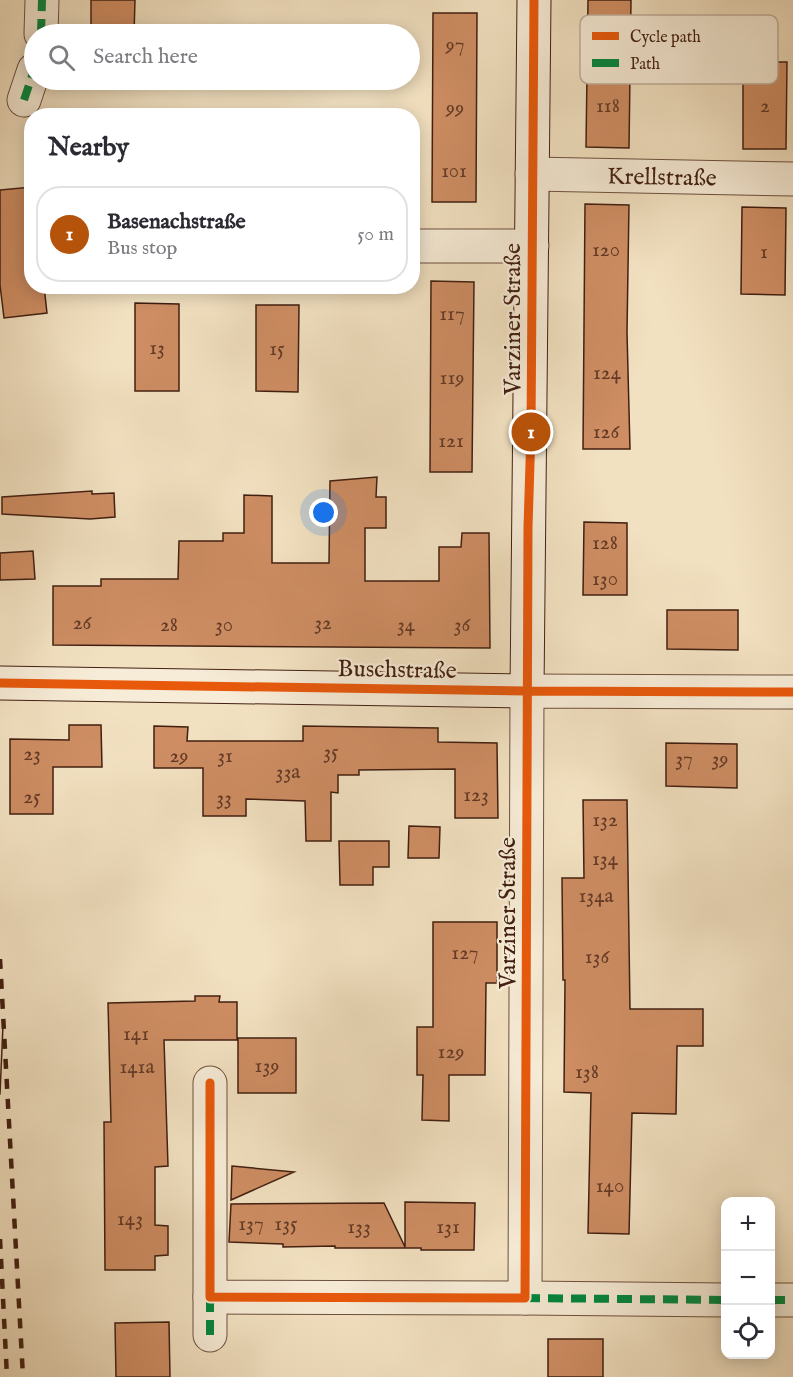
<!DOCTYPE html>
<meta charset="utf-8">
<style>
:root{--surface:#fff;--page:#f2f2f3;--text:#2b2b33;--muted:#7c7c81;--line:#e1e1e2;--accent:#b45309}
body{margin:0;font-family:"IM FELL English",serif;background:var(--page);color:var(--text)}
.controls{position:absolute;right:18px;bottom:18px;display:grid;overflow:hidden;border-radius:12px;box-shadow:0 3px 15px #0003}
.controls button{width:54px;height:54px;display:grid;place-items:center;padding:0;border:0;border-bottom:2px solid var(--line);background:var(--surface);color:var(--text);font:30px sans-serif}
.you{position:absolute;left:324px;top:513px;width:21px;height:21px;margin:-15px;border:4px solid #fff;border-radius:50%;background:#1a73e8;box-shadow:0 0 0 9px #1a73e833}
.badge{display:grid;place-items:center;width:39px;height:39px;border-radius:50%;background:var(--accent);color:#fff;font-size:20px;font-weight:700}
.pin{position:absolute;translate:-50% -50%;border:3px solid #fff;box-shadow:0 2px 6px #0006}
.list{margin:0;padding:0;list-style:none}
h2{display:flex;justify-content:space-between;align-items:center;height:78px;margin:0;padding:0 24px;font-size:26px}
h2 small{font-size:20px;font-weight:400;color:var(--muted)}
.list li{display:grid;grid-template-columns:39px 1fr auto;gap:18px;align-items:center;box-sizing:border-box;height:96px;margin:0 12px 12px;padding:0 12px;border:2px solid var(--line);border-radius:24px}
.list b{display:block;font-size:22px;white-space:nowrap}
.list p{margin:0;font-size:20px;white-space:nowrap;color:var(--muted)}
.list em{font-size:20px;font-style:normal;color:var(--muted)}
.icon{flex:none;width:33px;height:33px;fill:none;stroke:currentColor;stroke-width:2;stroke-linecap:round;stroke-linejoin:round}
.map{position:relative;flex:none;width:793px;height:1377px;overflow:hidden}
.search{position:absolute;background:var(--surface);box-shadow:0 3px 15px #0003;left:24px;top:24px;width:396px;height:66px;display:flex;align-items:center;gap:15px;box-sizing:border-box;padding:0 21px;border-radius:33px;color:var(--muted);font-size:22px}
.panel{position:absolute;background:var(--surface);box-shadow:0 3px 15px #0003;left:24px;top:108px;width:396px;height:186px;border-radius:24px}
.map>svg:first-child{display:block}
.building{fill:#ce8d63;stroke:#411f11;stroke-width:1.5}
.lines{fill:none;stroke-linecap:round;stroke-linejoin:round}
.street-casing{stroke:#6d503d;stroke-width:35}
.secondary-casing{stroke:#411f11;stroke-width:35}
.street{stroke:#f7ecd7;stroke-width:33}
.secondary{stroke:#f7ecd7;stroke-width:33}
.tram{stroke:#411f11;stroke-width:1.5}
.rail{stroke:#411f11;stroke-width:4.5;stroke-dasharray:10 10;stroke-linecap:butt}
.quiet{stroke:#00873e;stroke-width:8;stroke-dasharray:15 8;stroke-linecap:butt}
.cycleway-casing{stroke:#f7ecd7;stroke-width:13}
.cycleway{stroke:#e8590c;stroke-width:9}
.labels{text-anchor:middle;stroke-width:4.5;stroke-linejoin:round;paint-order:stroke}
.number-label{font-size:21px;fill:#643a26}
.street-label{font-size:24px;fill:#411f11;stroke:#f7ecd7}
.key{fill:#f7ecd7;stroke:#c0ae9c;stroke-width:1.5}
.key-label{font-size:16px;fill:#411f11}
</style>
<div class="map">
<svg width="793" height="1377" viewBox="0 0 793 1377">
<rect width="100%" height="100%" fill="#f2e1c1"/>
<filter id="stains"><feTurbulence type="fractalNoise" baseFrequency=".00333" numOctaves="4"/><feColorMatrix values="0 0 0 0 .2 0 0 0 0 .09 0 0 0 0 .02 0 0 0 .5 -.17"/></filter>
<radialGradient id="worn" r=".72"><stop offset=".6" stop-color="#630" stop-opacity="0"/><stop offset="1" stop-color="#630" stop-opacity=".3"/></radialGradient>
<!-- building -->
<path class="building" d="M91 0H135L134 34H91Z
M588 0H631L629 148 586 147Z
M433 13H477L476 202H432Z
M743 62H787L786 149H743Z
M32 187V286H44L47 313 4 318 0 285V190Z
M585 204 629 205 627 332 630 449H583Z
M742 207 786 208 785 295 741 294Z
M431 281 474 282 472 472H430Z
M135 303 179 304V391H135Z
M256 305H299L298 392 256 391Z
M377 477 376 497H386V528H365V581H439V547H461L462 533H489L490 648 53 645V586H101V579H178L179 541H223V533H244V495L272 496V563H329L330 481Z
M92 491V494L114 493 115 517 90 519 2 514V497Z
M584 522 627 523V595H583Z
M33 551 35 579 0 580V553Z
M667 610H738V650L667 649Z
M69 725H101L102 767H53V814H10V739L69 740Z
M154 726 188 727 187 741H303V726L438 728V742L497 743 498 818H455V769L359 770V775H338V793L331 792V841H306L305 801 246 799V816H203V768H154Z
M666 743 737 744V788L666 786Z
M583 800H627L630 1009H703V1046H677L676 1114 632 1113 629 1234 588 1233 591 1093 564 1092 565 980H563L562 878H584Z
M409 826 440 827 439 858H408Z
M339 841H389V867H373V885H340Z
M433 922H497V983H486L485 1075H449V1121L422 1120 423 1075H417V1027H433Z
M195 996H220L219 1002H237V1040H164L168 1166 155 1167V1225L168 1226V1255L155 1256V1270H105L104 1122H111L108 1003 195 1001Z
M238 1038H296V1093H238Z
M232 1166 294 1172 231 1200Z
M405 1202 475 1203 474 1250H421V1248H335V1246L283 1247V1244L229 1242 231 1204 384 1203 405 1247Z
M169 1322 170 1377H116L115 1323Z
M548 1339H603V1377H548Z"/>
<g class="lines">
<defs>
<g id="street">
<path d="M41 34 42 0"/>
<path d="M24 100 34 70"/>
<path id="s1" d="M532 174 793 179"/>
<path d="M412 246H532"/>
<path d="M210 1083V1297L525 1298 527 691 793 692"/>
<path d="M210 1297V1335"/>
<path d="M525 1298 726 1300"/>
<path d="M770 1300H793"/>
</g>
<path id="secondary" d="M0 683 527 691 534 0"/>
</defs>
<!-- street casing -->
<use href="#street" class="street-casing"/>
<!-- secondary casing -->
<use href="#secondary" class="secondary-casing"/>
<!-- street -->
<use href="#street" class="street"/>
<!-- secondary -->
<use href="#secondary" class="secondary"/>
<!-- tram -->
<path class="tram" d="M0 1094 3 1025"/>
<!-- rail -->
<path class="rail" d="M0 959 23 1377
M0 1239 7 1377"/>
<!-- quiet -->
<path class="quiet" d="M41 34 42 0
M24 100 34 70
M210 1297V1335
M525 1298 726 1300
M770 1300H793"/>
<defs>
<path id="cycleway" d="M0 683 527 691 793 692
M210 1083V1297L525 1298 528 527 531 432 534 0"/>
</defs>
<!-- cycleway casing -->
<use href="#cycleway" class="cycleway-casing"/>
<!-- cycleway -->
<use href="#cycleway" class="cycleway"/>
</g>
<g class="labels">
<!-- number labels -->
<g class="number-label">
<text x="455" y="51">97</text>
<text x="608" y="112">118</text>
<text x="765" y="112">2</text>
<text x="455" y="114">99</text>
<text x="454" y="177">101</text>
<text x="606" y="256">120</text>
<text x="764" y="258">1</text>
<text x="452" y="320">117</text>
<text x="157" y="354">13</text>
<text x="277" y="355">15</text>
<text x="607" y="379">124</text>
<text x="452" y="384">119</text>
<text x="606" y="438">126</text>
<text x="451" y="447">121</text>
<text x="605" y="549">128</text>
<text x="605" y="585">130</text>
<text x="82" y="629">26</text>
<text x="323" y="629">32</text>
<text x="169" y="631">28</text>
<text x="224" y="631">30</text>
<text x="406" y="631">34</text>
<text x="462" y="631">36</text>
<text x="331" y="758">35</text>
<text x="32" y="760">23</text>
<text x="179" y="762">29</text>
<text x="225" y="762">31</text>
<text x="684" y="765">37</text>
<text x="720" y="765">39</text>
<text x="288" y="778">33a</text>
<text x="476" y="801">123</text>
<text x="32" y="803">25</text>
<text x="224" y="804">33</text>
<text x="605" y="826">132</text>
<text x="605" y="865">134</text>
<text x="596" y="902">134a</text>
<text x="465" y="959">127</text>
<text x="597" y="963">136</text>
<text x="136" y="1040">141</text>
<text x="451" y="1058">129</text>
<text x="267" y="1072">139</text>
<text x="137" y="1073">141a</text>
<text x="587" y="1078">138</text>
<text x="610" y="1192">140</text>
<text x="130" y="1225">143</text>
<text x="251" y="1230">137</text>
<text x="286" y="1230">135</text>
<text x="359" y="1233">133</text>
<text x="448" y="1233">131</text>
</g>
<!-- street labels -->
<g class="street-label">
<text dy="8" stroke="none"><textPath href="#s1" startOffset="130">Krellstraße</textPath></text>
<text transform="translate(512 319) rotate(-90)" y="8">Varziner Straße</text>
<text transform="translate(397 669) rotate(1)" y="8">Buschstraße</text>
<text transform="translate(507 913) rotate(-90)" y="8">Varziner Straße</text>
</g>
</g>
<!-- legend -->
<rect x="580" y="15" width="198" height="69" rx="9" class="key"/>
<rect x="592" y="32" width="27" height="8" fill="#e8590c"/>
<rect x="592" y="59" width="27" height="8" fill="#00873e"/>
<g class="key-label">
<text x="630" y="42">Cycle path</text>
<text x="630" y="69">Path</text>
</g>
<rect width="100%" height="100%" filter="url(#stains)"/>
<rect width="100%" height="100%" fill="url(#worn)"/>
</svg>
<div class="controls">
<button>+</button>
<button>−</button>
<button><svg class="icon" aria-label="locate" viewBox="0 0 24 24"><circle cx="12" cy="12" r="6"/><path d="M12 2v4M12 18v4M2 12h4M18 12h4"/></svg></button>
</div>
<div class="you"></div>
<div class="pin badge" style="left:531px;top:432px">1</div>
<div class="search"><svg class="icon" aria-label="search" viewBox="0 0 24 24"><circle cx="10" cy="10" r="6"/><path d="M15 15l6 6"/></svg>Search here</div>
<section class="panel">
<h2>Nearby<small></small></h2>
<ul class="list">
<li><span class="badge">1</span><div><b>Basenachstraße</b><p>Bus stop</p></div><em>50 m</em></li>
</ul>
</section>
</div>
